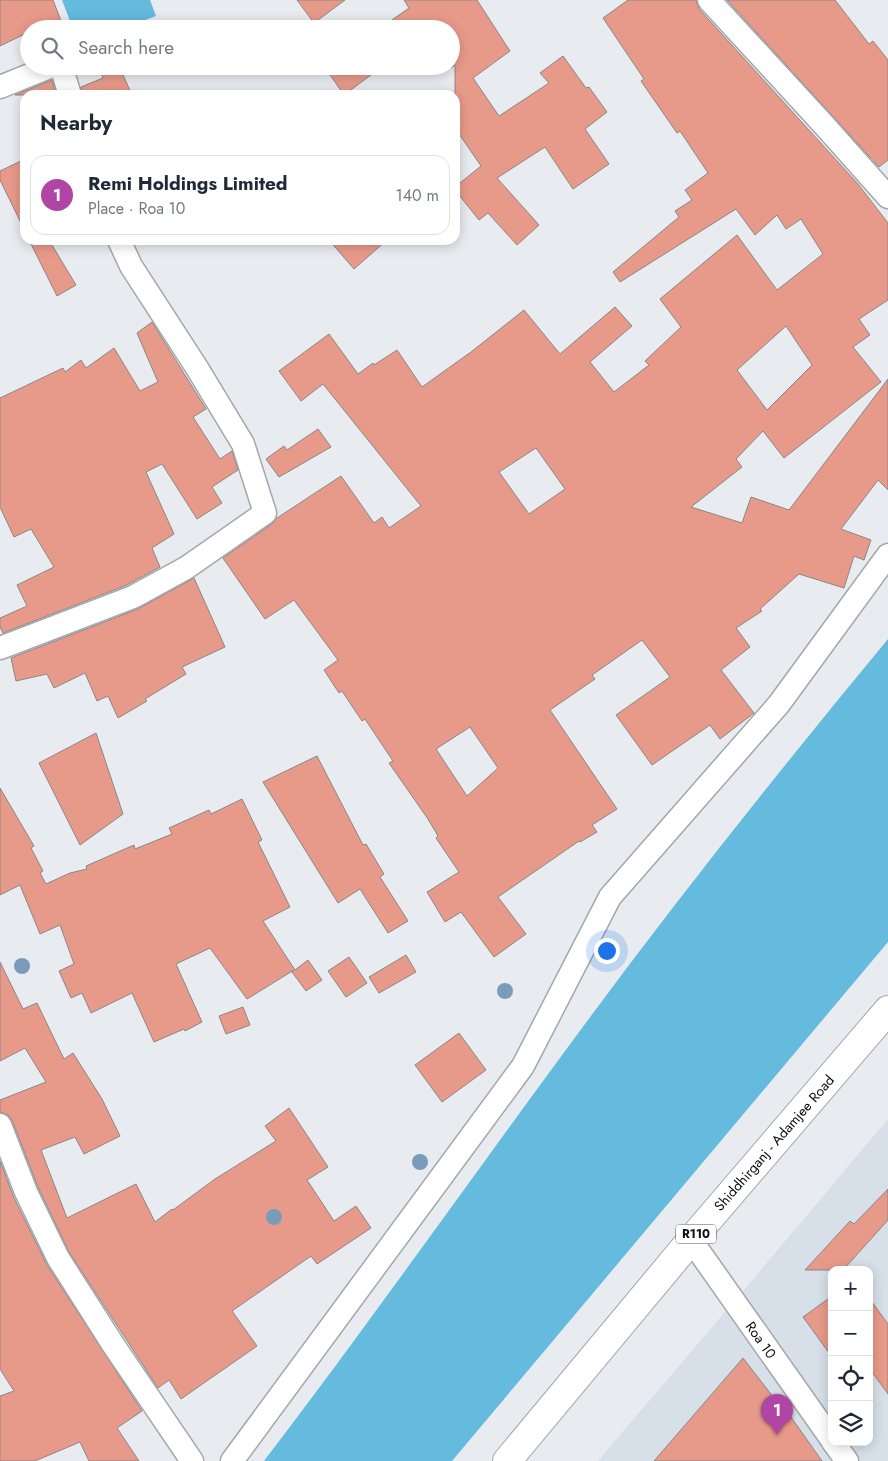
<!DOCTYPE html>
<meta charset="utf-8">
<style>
:root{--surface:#fff;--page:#f2f2f3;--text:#1f2937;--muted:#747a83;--line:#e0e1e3;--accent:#b045a5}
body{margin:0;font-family:Jost,sans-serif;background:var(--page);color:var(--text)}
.controls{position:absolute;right:15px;bottom:15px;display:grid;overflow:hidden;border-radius:10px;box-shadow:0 2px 12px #0003}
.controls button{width:45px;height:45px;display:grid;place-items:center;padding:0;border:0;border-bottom:1px solid var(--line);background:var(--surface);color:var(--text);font:25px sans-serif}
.you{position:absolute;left:606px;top:950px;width:18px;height:18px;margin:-12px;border:4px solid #fff;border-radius:50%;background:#1a73e8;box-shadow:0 0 0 8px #1a73e833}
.badge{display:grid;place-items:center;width:32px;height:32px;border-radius:50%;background:var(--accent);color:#fff;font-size:16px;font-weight:700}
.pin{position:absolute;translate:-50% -41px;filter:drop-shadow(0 1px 2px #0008)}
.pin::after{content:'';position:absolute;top:26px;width:18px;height:15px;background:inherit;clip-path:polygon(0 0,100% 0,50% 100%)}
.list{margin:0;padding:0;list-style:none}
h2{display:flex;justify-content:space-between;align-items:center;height:65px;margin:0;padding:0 20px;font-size:21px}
h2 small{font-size:16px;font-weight:400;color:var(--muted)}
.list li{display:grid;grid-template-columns:32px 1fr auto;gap:15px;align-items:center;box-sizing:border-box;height:80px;margin:0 10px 10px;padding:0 10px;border:1px solid var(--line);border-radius:15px}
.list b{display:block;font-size:19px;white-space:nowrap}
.list p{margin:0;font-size:16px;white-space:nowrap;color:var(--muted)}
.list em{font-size:16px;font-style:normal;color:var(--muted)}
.icon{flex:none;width:28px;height:28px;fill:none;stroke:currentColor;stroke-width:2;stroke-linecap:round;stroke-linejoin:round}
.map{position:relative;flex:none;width:888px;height:1461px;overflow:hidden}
.search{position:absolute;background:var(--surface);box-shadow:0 2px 12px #0003;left:20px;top:20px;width:440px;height:55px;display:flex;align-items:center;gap:12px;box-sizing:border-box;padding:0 18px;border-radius:28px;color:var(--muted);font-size:19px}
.panel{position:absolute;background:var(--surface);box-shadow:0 2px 12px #0003;left:20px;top:90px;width:440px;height:155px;border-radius:15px}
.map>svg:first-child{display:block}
.built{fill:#d7e0e9;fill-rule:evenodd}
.water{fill:#64bbde}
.building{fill:#e89a8a;stroke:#8b8685;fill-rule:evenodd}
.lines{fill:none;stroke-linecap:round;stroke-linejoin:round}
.minor-casing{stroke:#a3a7aa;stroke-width:25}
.primary-casing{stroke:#a3a7aa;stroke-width:30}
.minor{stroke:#fff;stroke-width:22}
.primary{stroke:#fff;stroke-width:28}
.tree{fill:#7a9bb9}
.labels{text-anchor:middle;stroke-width:5;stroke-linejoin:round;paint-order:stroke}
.shield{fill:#fff;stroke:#545556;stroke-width:1}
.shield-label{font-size:12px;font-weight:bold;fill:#0b0c0d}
.street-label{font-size:14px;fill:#0b0c0d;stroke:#fff}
</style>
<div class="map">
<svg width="888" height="1461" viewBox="0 0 888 1461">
<rect width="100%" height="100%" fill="#e8ebef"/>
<!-- built -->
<path class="built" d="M888 1119V1461H598L759 1272ZM832 1270H869V1442H832Z"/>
<!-- water -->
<path class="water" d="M62 0H150L156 16 121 29H73Z
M888 639V942L452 1461H264C368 1325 466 1185 568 1047 670 908 778 772 888 639Z"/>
<!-- building -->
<path class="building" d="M0 0H53L64 29H29V32L0 46Z
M297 0H345L314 23Z
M404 0H477L510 51 473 78 499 116 549 83 540 73 563 56 586 88 589 87 607 112 585 129 609 164 573 189 545 147 497 178 539 225 517 245 488 213 479 220 455 190V187L481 166 455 128V65L451 68V29H379L409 8Z
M628 0H696L699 9 858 184 888 223V300L859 319 870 335 853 347 881 382 784 458 763 431 736 459 742 467 691 507 742 523 751 497 789 510 888 379V490L878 480 841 529 871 540 864 560 854 556 844 588 799 574 760 609 762 611 736 628 750 647 721 670 754 713 720 739 710 725 652 765 616 715 670 677 642 640 592 675 595 679 550 710 617 809 592 825 597 832 580 842 579 841 498 897 526 934 494 957 461 912 445 922 427 892 459 872 436 838 438 836 428 819 389 763 393 761 365 719 362 721 342 691 339 693 324 670 338 660 294 600 265 619 223 558 272 524 277 518 341 476 374 523 382 517 389 528 421 506 323 384 301 401 279 371 329 334 358 374 373 363 374 365 397 350 422 387 471 352 524 310 560 354 615 307 632 326 590 362 614 392 649 365 645 361 681 327 660 299 737 235 777 290 823 254 801 219 786 229 777 215 755 235 736 209 620 282 613 272 679 217 675 211 692 200 685 190 708 173 680 131 677 133 641 81 644 79 603 18ZM786 326 812 365 767 410 737 370ZM536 448 565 489 529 514 499 472ZM470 727 498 768 467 796 436 749Z
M727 0H835L869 44 873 41 888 60V160L879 167Z
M116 66H119L132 95H83L81 87 103 78 101 73Z
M324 66H383L344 95Z
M52 80 56 95H15Z
M25 159V231L0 180V171Z
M29 240H49L76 285 57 296Z
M329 240H387L354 269Z
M152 322 206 409 193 417 220 459 232 451 238 470 212 487 222 503 197 519 162 464 146 472 174 534 152 548 160 567 127 585 3 633 0 627V618L27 606 17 585 54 567 31 529 14 537 0 507V398L63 368 65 372 81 360 86 368 114 348 140 391 158 382 137 333Z
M318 429 331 447 279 477 266 459 284 446 287 450Z
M194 578 225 647 182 667 186 674 145 699 147 701 118 718 108 696 97 701 85 673 54 688 47 674 16 681 11 658 138 609Z
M96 733 123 814 80 845 39 763Z
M317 756 363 845 366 844 384 874 380 877 408 921 388 933 360 889 338 903 263 782Z
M0 788 34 846 31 848 43 871 40 873 46 884 70 873 87 869 86 866 134 845 135 849 172 834 169 828 209 810 211 814 242 799 262 840 258 842 290 907 263 921 295 970 308 960 322 980 306 991 292 972 294 970 247 999 210 948 176 964 202 1022 185 1031 184 1029 154 1042 132 993 91 1013 82 993 71 998 59 971 74 964 60 925 40 934 20 885 0 895Z
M406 955 416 972 379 993 369 977Z
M349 957 367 983 346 997 328 971Z
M0 962 23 1009 37 1003 64 1059 73 1053 102 1099 120 1136 84 1154 75 1137 41 1150 67 1218 136 1184 155 1222 172 1209 173 1210 215 1179 276 1141 265 1126 289 1108 328 1167 307 1180 334 1221 356 1206 371 1228 317 1264 311 1256 232 1311 257 1346 181 1399 169 1380 158 1388 69 1252 38 1187 12 1120 8 1115 0 1112V1100L46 1082 25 1048 0 1061Z
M243 1007 250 1025 226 1034 219 1016Z
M459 1033 486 1070 442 1102 415 1065Z
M0 1161 14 1198 47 1265 142 1411 117 1428 139 1461H89L80 1442 35 1461H0V1396L14 1391 0 1369Z
M888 1189V1220L843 1270H805L850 1221 854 1224Z
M832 1296V1357L803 1317Z
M869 1298 888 1324V1394L869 1368Z
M743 1358 784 1411 786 1410 822 1461H654Z"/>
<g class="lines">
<defs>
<path id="minor" d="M709 0 824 125 888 197
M61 66 70 95
M0 87 52 66
M0 648 133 597 186 568 265 513 243 444 197 368 131 266 119 240
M0 1125 26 1192 58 1258 114 1346 192 1461
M691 1240 832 1440
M833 1442 847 1461
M232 1461 523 1066 610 897 779 704 888 555"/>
<path id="primary" d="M507 1461 691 1240 888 1010"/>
</defs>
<!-- minor casing -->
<use href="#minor" class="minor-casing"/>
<!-- primary casing -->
<use href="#primary" class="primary-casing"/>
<!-- minor -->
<use href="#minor" class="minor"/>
<!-- primary -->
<use href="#primary" class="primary"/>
</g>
<!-- trees -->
<g class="tree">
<circle cx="22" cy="966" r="8"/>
<circle cx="505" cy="991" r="8"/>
<circle cx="420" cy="1162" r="8"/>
<circle cx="274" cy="1217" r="8"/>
</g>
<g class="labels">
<!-- shield labels -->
<rect class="shield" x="676" y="1224.5" width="40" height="19" rx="4"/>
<g class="shield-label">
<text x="696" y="1238">R110</text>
</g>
<!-- street labels -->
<g class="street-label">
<text transform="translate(774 1143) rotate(-49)" y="5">Shiddhirganj - Adamjee Road</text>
<text transform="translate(761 1340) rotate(55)" y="5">Roa 10</text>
</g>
</g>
</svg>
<div class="controls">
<button>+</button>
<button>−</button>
<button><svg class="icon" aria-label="locate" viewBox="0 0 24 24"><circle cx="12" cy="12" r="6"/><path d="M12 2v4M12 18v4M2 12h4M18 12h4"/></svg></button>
<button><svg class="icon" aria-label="layers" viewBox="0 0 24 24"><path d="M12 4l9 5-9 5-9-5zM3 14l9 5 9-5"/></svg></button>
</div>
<div class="you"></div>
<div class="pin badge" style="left:777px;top:1435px">1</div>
<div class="search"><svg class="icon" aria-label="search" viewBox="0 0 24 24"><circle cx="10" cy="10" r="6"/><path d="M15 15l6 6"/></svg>Search here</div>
<section class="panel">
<h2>Nearby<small></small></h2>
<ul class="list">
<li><span class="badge">1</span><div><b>Remi Holdings Limited</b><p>Place · Roa 10</p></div><em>140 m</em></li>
</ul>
</section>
</div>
